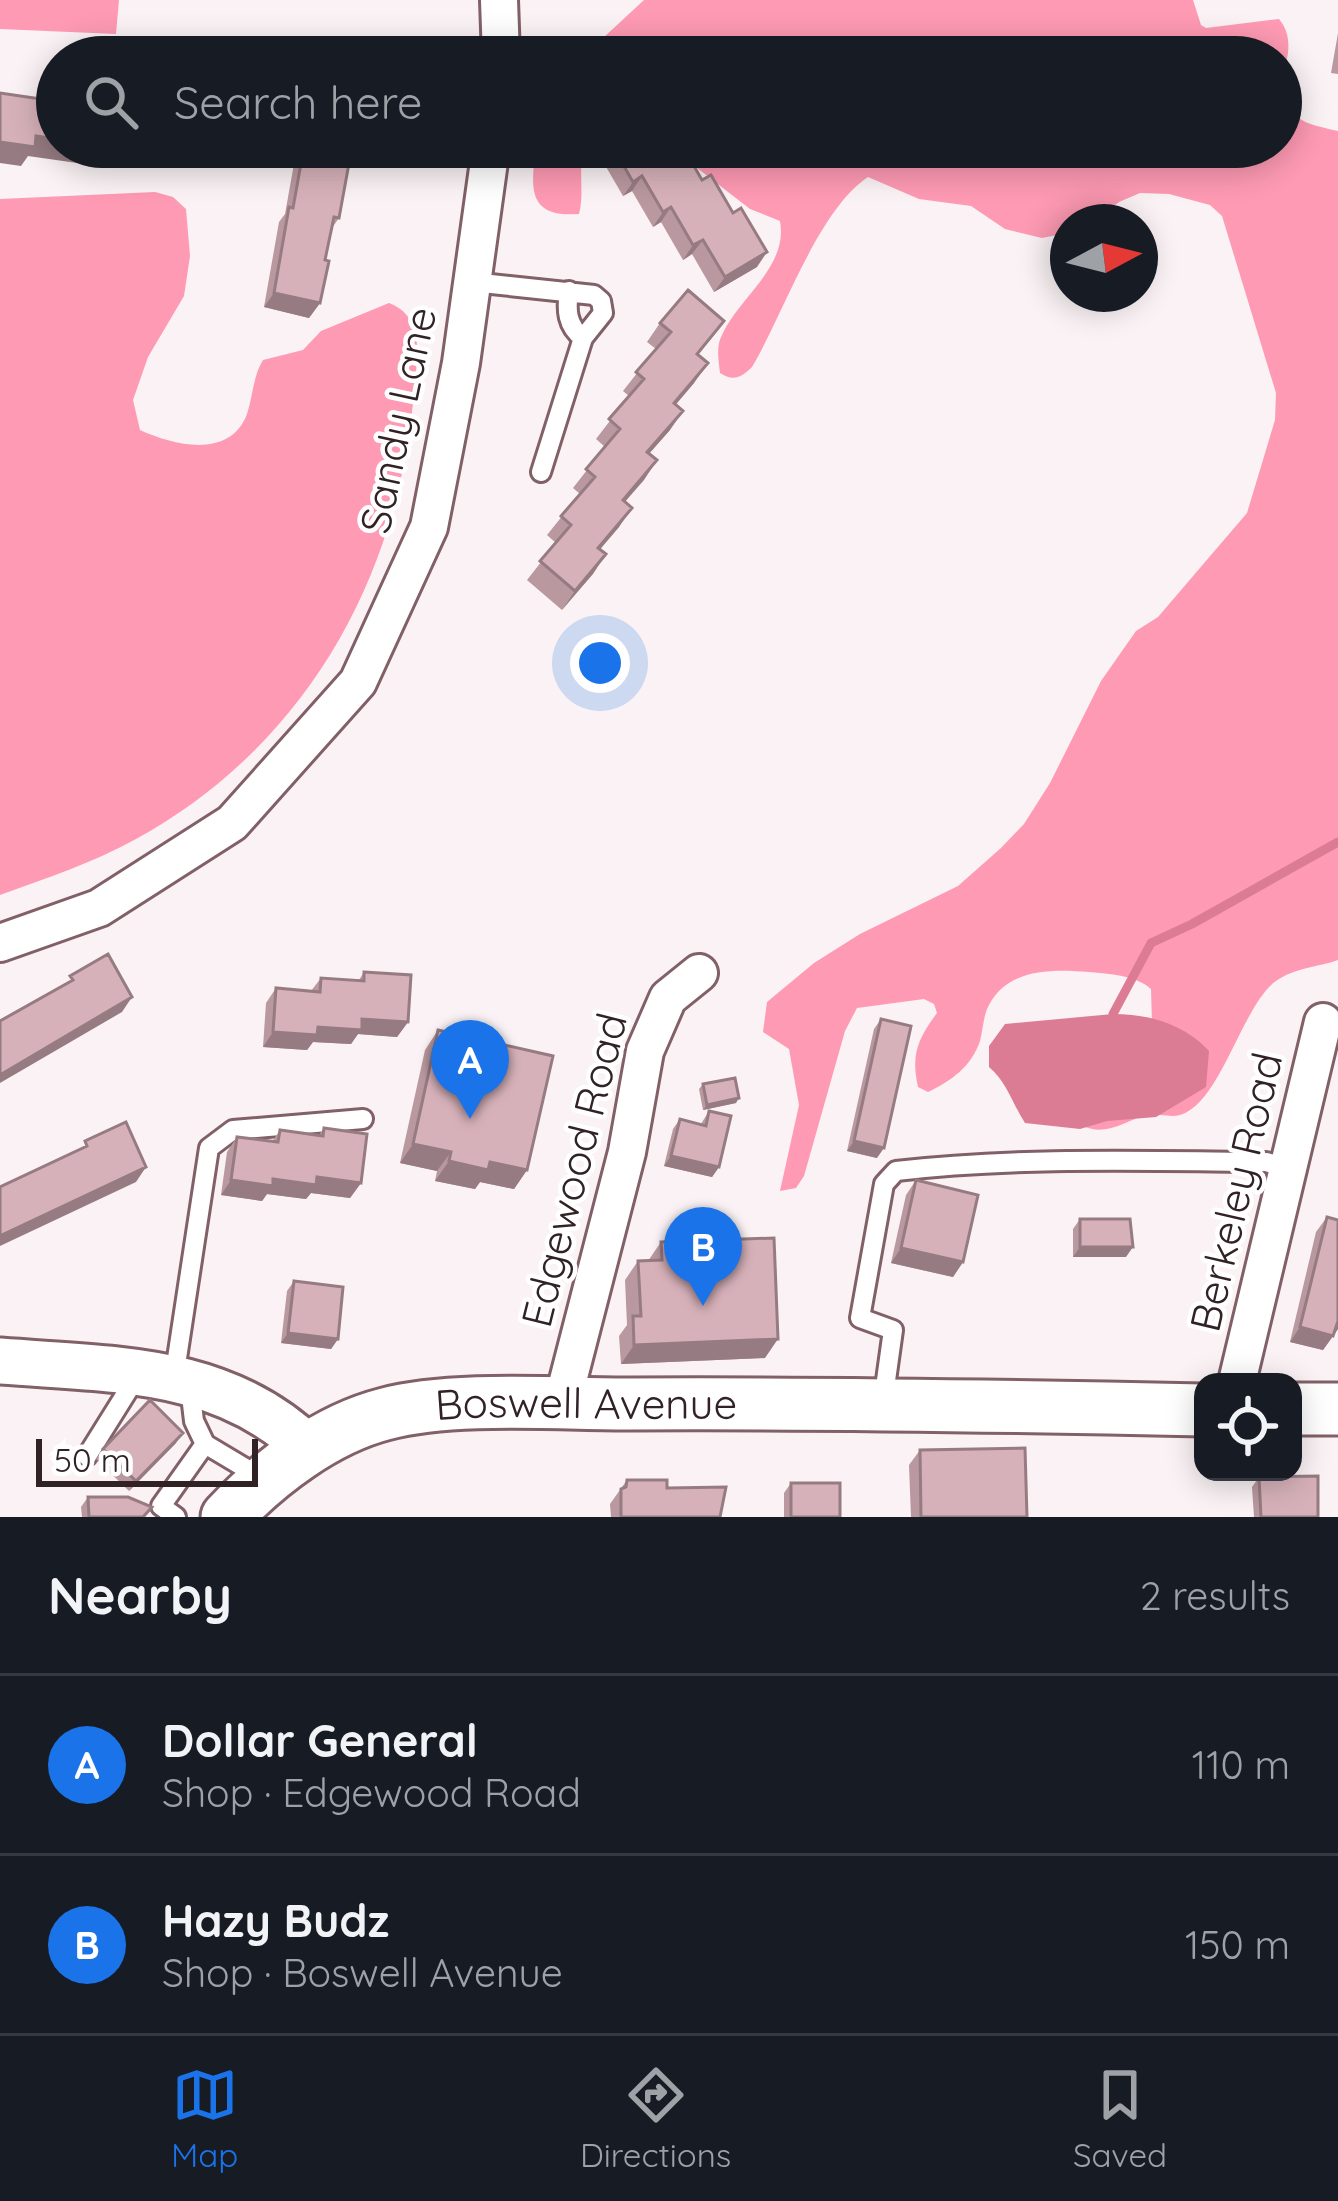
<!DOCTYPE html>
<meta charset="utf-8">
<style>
:root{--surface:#171b24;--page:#20242c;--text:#f1f3f6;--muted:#9ea1a6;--line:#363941;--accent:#1a73e8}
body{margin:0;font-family:Quicksand,sans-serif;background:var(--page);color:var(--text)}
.controls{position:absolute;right:36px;bottom:36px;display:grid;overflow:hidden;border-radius:24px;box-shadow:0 6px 30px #0003}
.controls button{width:108px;height:108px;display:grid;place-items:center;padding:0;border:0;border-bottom:3px solid var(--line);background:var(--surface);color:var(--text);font:60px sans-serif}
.compass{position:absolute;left:1050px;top:204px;width:108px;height:108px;border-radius:50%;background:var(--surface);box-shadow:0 6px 30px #0003;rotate:83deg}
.scale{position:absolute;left:36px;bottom:30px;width:222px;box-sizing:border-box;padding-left:12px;border:6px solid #312225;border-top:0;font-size:33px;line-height:42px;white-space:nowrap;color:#312225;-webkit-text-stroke:9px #fff;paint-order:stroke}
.you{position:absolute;left:600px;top:663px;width:42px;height:42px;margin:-30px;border:9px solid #fff;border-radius:50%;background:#1a73e8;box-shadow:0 0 0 18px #1a73e833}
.badge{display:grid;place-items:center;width:78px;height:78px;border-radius:50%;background:var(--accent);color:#fff;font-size:39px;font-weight:700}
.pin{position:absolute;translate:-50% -99px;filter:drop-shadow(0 3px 6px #0008)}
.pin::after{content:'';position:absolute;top:63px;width:42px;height:36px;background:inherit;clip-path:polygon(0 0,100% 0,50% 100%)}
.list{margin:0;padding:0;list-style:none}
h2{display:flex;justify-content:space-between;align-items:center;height:156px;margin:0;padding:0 48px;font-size:51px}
h2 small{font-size:39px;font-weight:400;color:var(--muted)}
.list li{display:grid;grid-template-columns:78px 1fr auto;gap:36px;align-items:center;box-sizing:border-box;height:180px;padding:0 48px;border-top:3px solid var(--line)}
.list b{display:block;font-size:45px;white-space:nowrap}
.list p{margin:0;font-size:39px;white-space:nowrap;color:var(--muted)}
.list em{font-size:39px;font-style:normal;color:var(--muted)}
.icon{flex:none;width:66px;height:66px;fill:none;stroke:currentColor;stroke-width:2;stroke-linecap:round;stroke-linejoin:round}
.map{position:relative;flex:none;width:1338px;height:1517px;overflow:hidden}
.search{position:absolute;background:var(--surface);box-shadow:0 6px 30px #0003;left:36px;right:36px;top:36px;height:132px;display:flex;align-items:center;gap:30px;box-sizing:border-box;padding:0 42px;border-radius:66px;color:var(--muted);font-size:45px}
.sheet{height:516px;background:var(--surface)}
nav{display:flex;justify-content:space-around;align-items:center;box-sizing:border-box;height:168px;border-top:3px solid var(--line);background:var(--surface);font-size:33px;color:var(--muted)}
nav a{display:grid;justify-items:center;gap:6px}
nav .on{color:var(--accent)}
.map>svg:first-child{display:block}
.forest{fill:#fe9ab3}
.water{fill:#dc7b94}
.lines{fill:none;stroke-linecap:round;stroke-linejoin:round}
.stream{stroke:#dc7b94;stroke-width:9}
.service-casing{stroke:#816067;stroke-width:24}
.minor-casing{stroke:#816067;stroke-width:42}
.tertiary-casing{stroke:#816067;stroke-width:51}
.secondary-casing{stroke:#816067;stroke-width:57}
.service{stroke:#fff;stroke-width:18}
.minor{stroke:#fff;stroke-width:36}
.tertiary{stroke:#fff;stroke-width:45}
.secondary{stroke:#fff;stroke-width:51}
.wall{fill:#b9989f}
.shaded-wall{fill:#967c82}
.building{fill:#d7b1b9;stroke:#967c82;stroke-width:3}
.labels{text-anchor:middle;stroke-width:9;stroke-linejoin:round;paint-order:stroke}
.street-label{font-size:42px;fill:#312225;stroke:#fff}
</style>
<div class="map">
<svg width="1338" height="1517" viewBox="0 0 1338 1517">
<rect width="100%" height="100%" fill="#faf2f4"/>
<!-- forest -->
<path class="forest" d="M0 0H119L116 34 0 29Z
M644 0H1193L1201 25 1206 28 1279 19C1295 38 1287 61 1281 83V57H564L577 45 603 38Z
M1281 98C1295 123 1312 125 1338 131V960C1318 967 1294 968 1276 981 1242 1005 1221 1103 1180 1115 1168 1118 1155 1112 1143 1116 1122 1123 1104 1137 1081 1125L1152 1023 1151 989C1136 975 1109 974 1089 972 1053 969 1008 968 989 1005 983 1016 983 1030 980 1041 971 1067 951 1081 928 1092L918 1087C911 1055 917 1040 937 1013L934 1004 924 999 857 1008 845 1031 804 1176 796 1188 780 1191 799 1105 789 1049 763 1032 767 1002 814 963 860 934 958 886 1001 848 1024 824 1050 783 1101 681 1136 631 1158 617 1247 513 1275 420 1276 393 1222 216 1210 205 1169 194 1140 193 1119 202 1093 222H1068V233L1042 238 1005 229 971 206 919 199 868 177C818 210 783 315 752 367 742 377 733 382 720 373 719 364 717 353 719 343 732 301 789 270 780 221L750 209 670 147H1281Z
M536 147H585C577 169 585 191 579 214 526 218 531 187 536 147Z
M155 192 173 197 186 209 190 256 184 296 148 357 133 400 140 430C175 446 230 459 247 414 253 396 253 376 263 360L303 350 321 331 389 303C426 317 417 358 414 391 399 579 304 747 136 839 93 863 46 878 0 895V199Z"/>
<!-- water -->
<path class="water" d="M1113 1014C1149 1014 1184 1024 1209 1051L1206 1087 1156 1117 1107 1121 1080 1129 1025 1123C1012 1103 1007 1082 989 1067V1046L1005 1024Z"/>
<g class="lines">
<!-- stream -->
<path class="stream" d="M1113 1014 1151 943 1192 924 1338 842"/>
<defs>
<path id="service" d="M472 282 594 295 601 301 603 313 583 338 541 472
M569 291C566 310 567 326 583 338
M174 1378 209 1148 233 1130 363 1119
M190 1387 194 1421 205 1444
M883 1402 893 1330 860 1318 884 1184 896 1171C1019 1157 1142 1161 1266 1162L1288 1168
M87 1456 137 1376
M176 1517 161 1506 205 1444 262 1478"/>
<path id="minor" d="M499 0 501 57
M0 943 99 908 232 823 358 682 429 527 461 363 491 147
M1237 1382 1323 1022
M562 1404 627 1152 645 1051 668 998 699 973"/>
<path id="tertiary" d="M0 1361C112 1370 224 1365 310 1450"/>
<g id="secondary">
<path d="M1293 1409H1338"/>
<path id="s1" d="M227 1517C268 1473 326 1429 385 1414 452 1396 560 1404 630 1404 821 1403 1012 1406 1203 1410"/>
</g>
</defs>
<!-- service casing -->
<use href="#service" class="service-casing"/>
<!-- minor casing -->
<use href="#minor" class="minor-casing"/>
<!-- tertiary casing -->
<use href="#tertiary" class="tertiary-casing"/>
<!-- secondary casing -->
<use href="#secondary" class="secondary-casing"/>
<!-- service -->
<use href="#service" class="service"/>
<!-- minor -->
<use href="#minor" class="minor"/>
<!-- tertiary -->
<use href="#tertiary" class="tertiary"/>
<!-- secondary -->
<use href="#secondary" class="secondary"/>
</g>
<!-- wall -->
<path class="wall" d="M1338 33V74L1331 73Z
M297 147H352L339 218 332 228 325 260 320 303 309 318 264 307 279 222 285 214Z
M602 147H667L702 180 757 267 714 292 692 254 683 260 661 222 653 227 632 191 623 196 598 153Z
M724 321 698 355 694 383 676 404 670 430 649 453 657 460 625 501 619 527 600 549 606 554 562 610 527 580 556 543 547 535 580 494 573 488 605 447 596 439 629 396 623 391 656 349 647 342 660 323Z
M364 972 408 1022 397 1037 358 1034 351 1044 313 1042 307 1050 263 1047 266 1003 276 988 311 991 321 978 359 980Z
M881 1019 877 1158 847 1151 874 1029Z
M438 1030 527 1170 514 1189 480 1182 475 1189 435 1181 437 1171 400 1163 425 1050Z
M703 1084 736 1103 703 1110 699 1089Z
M709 1111 719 1167 712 1177 664 1166 673 1129 680 1119 701 1124Z
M324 1128 361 1183 350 1198 311 1193 306 1199 267 1194 262 1201 221 1195 227 1152 237 1137 272 1142 280 1130 319 1135Z
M916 1180 963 1262 953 1277 891 1263 906 1195Z
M1327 1217 1338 1329 1323 1350 1290 1342 1316 1232Z
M1080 1219 1126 1257H1073V1229Z
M661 1242 765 1358 621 1364 619 1336 627 1325 625 1280 638 1261H648Z
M294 1281 338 1339 331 1349 281 1343 287 1291Z
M176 1443 129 1491 96 1459 103 1449Z
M920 1450 1027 1517H911L909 1465Z
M1259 1477 1318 1517H1254L1252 1487Z
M627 1480 667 1488 720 1517H611L610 1504Z
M791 1483 840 1517H784V1493Z
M88 1497 152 1507 145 1517H82L81 1507Z"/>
<!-- shaded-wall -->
<path class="shaded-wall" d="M36 136 57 139V147H184L177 158 137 152 131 161 84 154 77 163 28 156 21 166 0 163V142Z
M642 176 632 191 623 196 633 182Z
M671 207 661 222 653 227 663 212Z
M703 240 692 254 683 260 693 245Z
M767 252 757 267 714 292 725 277Z
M274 293 320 303 309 318 264 307Z
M708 363 694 383 661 422 674 403Z
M683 411 670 430 634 471 647 452Z
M657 460 644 480 610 519 623 500Z
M632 508 619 527 585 567 598 548Z
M606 554 593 574 562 610 575 591Z
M132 997 122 1012 0 1083V1075Z
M362 1019 408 1022 397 1037 358 1034 351 1044 313 1042 307 1050 263 1047 273 1032Z
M739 1098 736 1103 703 1110 707 1105Z
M854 1141 884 1148 877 1158 847 1151Z
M413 1144 451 1152 437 1171 400 1163Z
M671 1156 719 1167 712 1177 664 1166Z
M449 1161 490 1162 527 1170 514 1189 480 1182 475 1189 435 1181Z
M146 1167 136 1182 0 1246V1236Z
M317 1177 361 1183 350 1198 311 1193 306 1199 267 1194 262 1201 221 1195 231 1180Z
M1080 1247H1133L1126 1257H1073Z
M901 1248 963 1262 953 1277 891 1263Z
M1338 1321V1329L1323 1350 1290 1342 1300 1327Z
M288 1333 338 1339 331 1349 281 1343Z
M778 1339 765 1358 621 1364 634 1345Z
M183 1433 176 1443 129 1491 136 1481Z"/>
<!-- building -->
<path class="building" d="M43 88 57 90V139L36 136 35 147 0 142V93L41 99Z
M304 147H352L339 218 334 217 325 260 329 261 320 303 274 293 289 207 293 208Z
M613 147H667L668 149 671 147H683L702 180 711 175 733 213 741 208 767 252 725 277 703 240 693 245 671 207 663 212 642 176 633 182Z
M688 290 724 321 697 354 708 363 674 403 683 411 647 452 657 460 623 500 632 508 598 548 606 554 575 591 540 561 571 525 561 516 595 477 586 469 620 429 609 419 644 379 636 372 671 332 660 323Z
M108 954 132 997 0 1075V1021L73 980 70 976Z
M364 972 411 975 408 1022 362 1019V1030L318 1027 317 1035 273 1032 276 988 320 992 321 978 364 981Z
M881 1019 911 1026 884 1148 854 1141Z
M438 1030 553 1056 527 1170 490 1162 488 1170 449 1161 451 1152 413 1144Z
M735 1078 739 1098 707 1105 703 1084Z
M709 1111 731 1116 719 1167 671 1156 680 1119 706 1126Z
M126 1122 146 1167 0 1236V1187L87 1146 85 1141Z
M324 1128 367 1134 361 1183 317 1177 316 1185 273 1179V1186L231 1180 237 1137 278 1142 280 1130 323 1136Z
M916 1180 978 1195 963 1262 901 1248Z
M1327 1217 1338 1220V1321L1333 1336 1300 1327Z
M1080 1219H1130L1133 1247H1080Z
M774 1238 778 1339 634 1345 633 1316H641L638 1261 662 1260 661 1242Z
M294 1281 343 1287 338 1339 288 1333Z
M150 1400 183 1433 136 1481 103 1449Z
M1025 1448 1027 1517H921L920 1450Z
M1318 1476V1517H1261L1259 1477Z
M627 1480H667V1488L726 1487 720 1517H621V1489L626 1487Z
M791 1483H840V1517H791Z
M88 1497H128L152 1507 143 1517H89Z"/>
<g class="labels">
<!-- street labels -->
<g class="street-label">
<text transform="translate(398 420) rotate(-78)" y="15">Sandy Lane</text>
<text transform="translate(574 1170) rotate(-76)" y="15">Edgewood Road</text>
<text transform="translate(1236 1192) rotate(-77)" y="15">Berkeley Road</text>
<text dy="15" stroke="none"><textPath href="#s1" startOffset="393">Boswell Avenue</textPath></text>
</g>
</g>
</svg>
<div class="controls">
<button><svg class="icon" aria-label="locate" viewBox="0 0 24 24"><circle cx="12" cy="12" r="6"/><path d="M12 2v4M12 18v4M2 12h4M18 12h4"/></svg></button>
</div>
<svg class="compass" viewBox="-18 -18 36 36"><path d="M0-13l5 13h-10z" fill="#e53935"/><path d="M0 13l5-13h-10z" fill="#9ea1a6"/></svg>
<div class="scale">50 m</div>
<div class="you"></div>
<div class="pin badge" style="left:470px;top:1119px">A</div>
<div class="pin badge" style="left:703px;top:1306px">B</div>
<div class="search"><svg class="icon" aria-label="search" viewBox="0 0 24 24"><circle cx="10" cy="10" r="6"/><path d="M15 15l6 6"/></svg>Search here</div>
</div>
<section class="sheet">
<h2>Nearby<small>2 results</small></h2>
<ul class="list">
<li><span class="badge">A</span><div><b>Dollar General</b><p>Shop · Edgewood Road</p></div><em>110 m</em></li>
<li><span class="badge">B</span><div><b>Hazy Budz</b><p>Shop · Boswell Avenue</p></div><em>150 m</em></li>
</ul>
</section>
<nav>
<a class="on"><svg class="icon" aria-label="map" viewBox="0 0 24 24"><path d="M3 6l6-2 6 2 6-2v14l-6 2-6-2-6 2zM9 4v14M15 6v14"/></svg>Map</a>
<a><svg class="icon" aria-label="directions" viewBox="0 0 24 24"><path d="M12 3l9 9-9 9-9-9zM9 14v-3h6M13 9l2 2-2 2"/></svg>Directions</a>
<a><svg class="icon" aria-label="saved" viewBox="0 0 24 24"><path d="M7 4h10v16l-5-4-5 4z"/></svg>Saved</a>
</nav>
